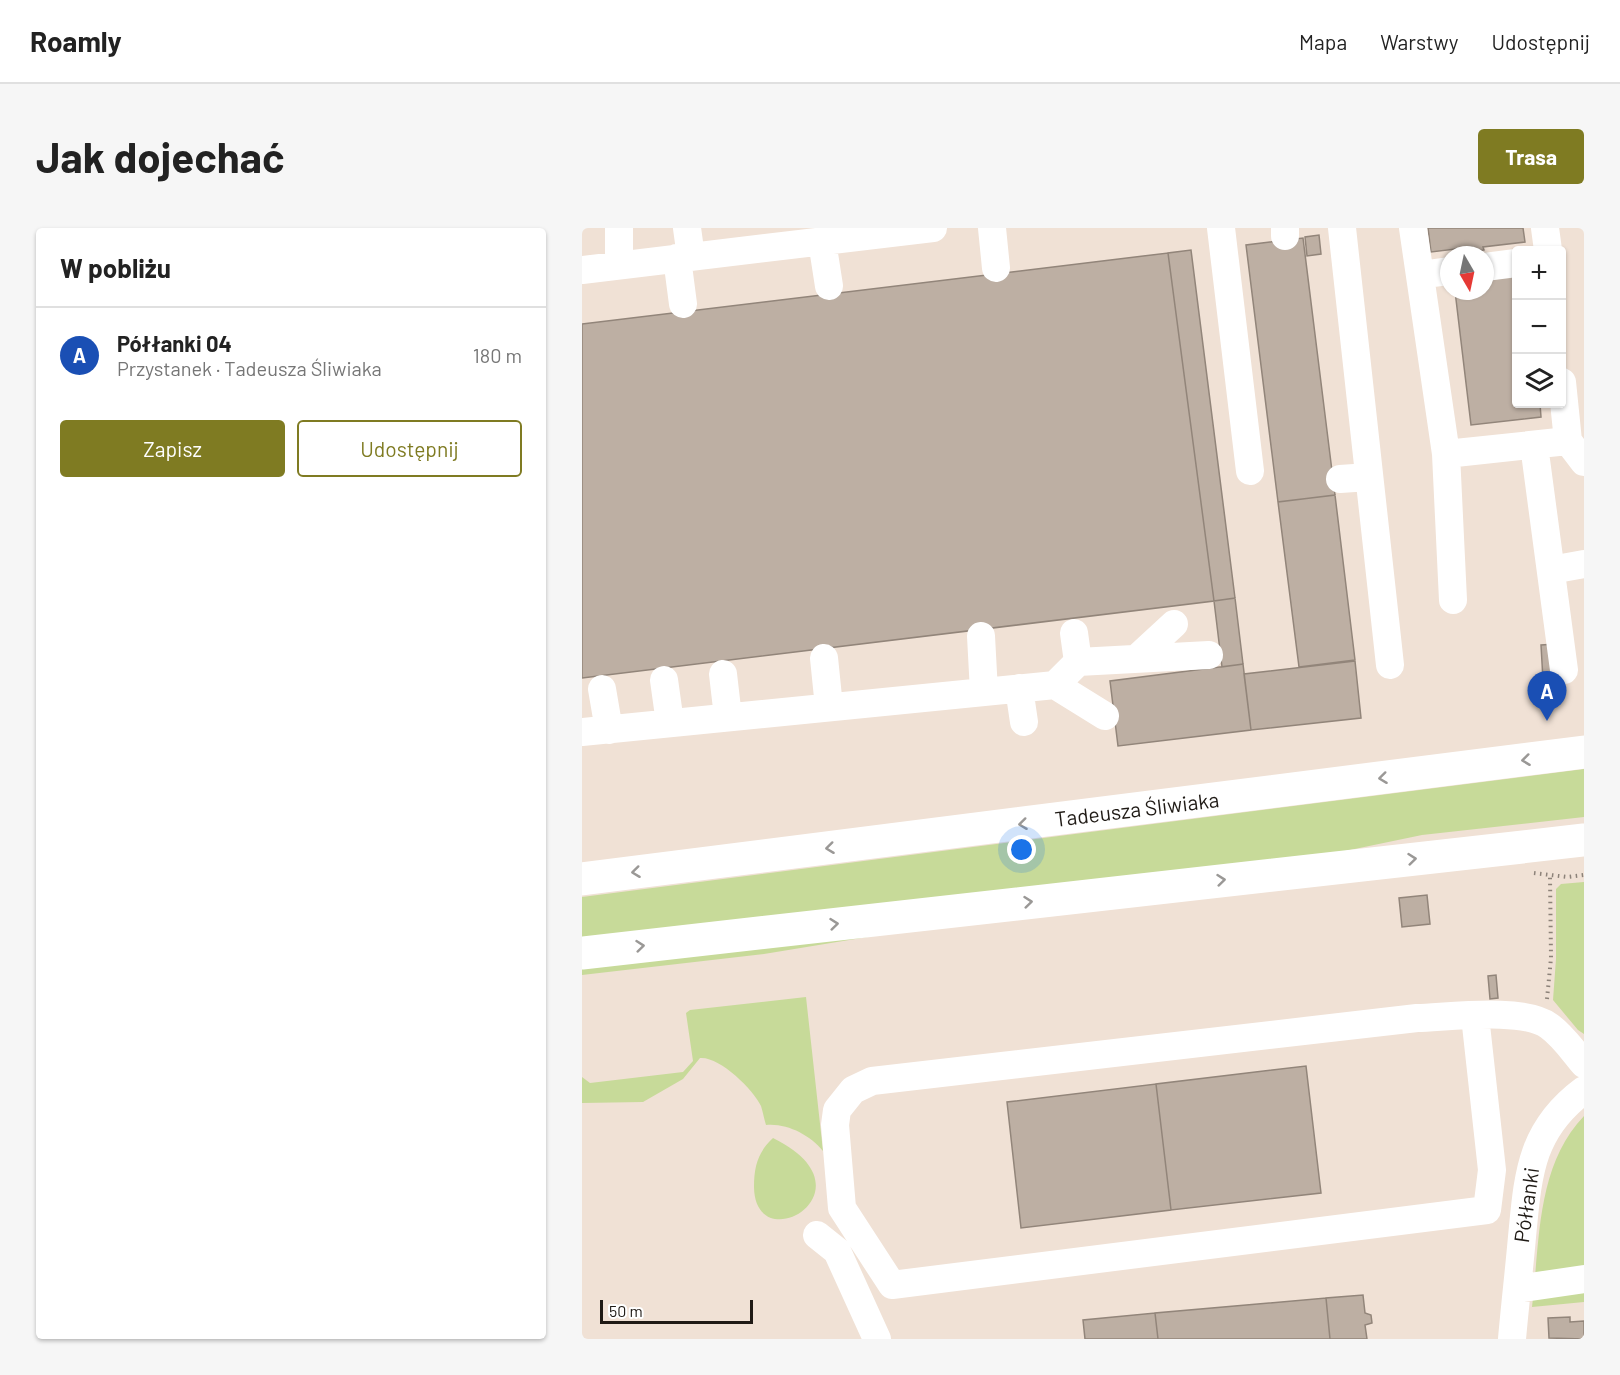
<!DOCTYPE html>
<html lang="pl">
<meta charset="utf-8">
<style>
:root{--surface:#fff;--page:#f6f6f6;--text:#222;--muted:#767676;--line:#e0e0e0;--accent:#7f7b22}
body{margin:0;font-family:Barlow,sans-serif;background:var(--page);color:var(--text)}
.controls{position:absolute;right:18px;top:18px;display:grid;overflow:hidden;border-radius:6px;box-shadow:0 2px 4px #0004}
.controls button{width:54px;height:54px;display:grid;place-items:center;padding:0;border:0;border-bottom:2px solid var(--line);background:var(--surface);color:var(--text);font:30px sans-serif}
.compass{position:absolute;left:858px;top:18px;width:54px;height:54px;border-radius:50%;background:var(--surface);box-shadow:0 2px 4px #0004;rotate:171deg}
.scale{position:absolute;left:18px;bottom:15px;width:153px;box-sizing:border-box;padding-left:6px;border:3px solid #1f1a15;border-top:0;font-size:16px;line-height:21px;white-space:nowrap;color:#1f1a15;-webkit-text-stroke:4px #fff;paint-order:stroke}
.you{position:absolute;left:440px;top:622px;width:21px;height:21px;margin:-15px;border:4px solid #fff;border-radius:50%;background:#1a73e8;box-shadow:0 0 0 9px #1a73e833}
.badge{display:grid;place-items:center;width:39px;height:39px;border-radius:50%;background:var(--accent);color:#fff;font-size:20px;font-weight:700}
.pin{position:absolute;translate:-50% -50px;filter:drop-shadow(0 2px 3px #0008)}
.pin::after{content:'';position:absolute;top:32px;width:21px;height:18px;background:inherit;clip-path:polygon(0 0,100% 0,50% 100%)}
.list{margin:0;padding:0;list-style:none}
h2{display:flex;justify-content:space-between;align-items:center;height:78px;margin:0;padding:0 24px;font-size:26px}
h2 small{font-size:20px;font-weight:400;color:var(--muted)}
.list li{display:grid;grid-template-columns:39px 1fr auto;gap:18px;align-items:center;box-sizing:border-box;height:96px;padding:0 24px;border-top:2px solid var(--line)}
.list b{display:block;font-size:22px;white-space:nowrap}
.list p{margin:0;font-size:20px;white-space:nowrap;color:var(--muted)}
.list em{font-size:20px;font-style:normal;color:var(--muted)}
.actions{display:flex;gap:12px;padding:18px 24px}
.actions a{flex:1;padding:14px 0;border:2px solid var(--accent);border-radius:6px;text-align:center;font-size:21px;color:var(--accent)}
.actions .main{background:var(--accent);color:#fff}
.icon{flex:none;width:33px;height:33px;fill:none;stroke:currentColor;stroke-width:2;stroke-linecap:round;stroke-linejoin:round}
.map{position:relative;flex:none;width:1002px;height:1111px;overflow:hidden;border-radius:6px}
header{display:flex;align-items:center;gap:36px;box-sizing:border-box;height:84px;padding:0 30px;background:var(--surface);border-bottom:2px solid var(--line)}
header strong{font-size:28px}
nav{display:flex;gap:33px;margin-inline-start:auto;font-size:21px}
.intro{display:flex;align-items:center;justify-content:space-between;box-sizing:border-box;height:144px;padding:0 36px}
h1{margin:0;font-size:42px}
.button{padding:15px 27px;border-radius:6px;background:var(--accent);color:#fff;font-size:21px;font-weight:700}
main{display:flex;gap:36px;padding:0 36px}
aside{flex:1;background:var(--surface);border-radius:6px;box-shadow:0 2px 4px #0004}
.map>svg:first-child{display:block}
.green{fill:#c7da99}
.building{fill:#bdafa3;stroke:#92857a;stroke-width:1.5}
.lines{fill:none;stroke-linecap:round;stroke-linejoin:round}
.path{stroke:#8c8279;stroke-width:4;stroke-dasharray:1.5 4.5;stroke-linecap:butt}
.minor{stroke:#fff;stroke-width:28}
.major{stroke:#fff;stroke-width:33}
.oneway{stroke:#9a9896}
.labels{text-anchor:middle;stroke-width:4.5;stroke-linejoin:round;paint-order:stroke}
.street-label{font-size:21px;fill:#1f1a15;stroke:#fff}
</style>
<header>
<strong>Roamly</strong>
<nav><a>Mapa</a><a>Warstwy</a><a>Udostępnij</a></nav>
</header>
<div class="intro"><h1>Jak dojechać</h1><a class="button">Trasa</a></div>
<main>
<aside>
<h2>W pobliżu<small></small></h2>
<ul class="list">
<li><span class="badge" style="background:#1a4fb4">A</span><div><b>Półłanki 04</b><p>Przystanek · Tadeusza Śliwiaka</p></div><em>180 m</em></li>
</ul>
<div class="actions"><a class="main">Zapisz</a><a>Udostępnij</a></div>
</aside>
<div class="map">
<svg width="1002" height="1111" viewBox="0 0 1002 1111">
<rect width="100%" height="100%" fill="#f0e1d5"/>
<!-- green -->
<path class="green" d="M1002 541V589L840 607 715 633 0 712V669Z
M1002 654V806L996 802 971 772 974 731V661L979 656Z
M334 701 182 726 0 747V736Z
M224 769 241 923C228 907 205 895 184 897 182 891 181 884 179 878 171 861 137 828 118 830L101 851 61 874 0 875V849L8 855 101 844 111 833 104 785 108 782Z
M1002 888V1074L950 1079C958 1014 954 938 1002 888Z
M191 910C297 962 173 1034 172 959 172 938 176 924 191 910Z"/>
<!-- building -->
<path class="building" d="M846 0H941L943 14 901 19 902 22 891 24 890 19 849 24Z
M737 7 739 26 725 28 723 9Z
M721 10 753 267 696 274 664 17Z
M609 22 653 370 632 373 586 25Z
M586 25 632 373 0 450V96Z
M934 43V176H958L959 189 889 197 873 63H903V46Z
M753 267 773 432 717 439 696 274Z
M653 370 661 436 640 439 632 373Z
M974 416 976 451 961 452 959 417Z
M773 433 779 490 669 502 662 446Z
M661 436 669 502 536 518 528 453Z
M845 667 848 696 820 699 817 670Z
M914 747 916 770 908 771 906 748Z
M724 838 739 965 589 982 574 856Z
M574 856 589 982 439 1000 425 874Z
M781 1067 783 1085 789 1087 790 1095 783 1097 785 1111H748L744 1070Z
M744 1070 748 1111H576L573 1085Z
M573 1085 576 1111H503L501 1092Z
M988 1089V1094L1002 1093V1111L967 1110 966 1090Z"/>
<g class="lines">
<!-- path -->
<path class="path" d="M952 645 985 649 1002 647
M965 771 969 730 968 648"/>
<!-- minor -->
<path class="minor" d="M37 0V37
M105 0 109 29
M410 0 414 40
M639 0 668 243
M703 0V8
M760 0 808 437
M831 0 864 226 871 372
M963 0 966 22
M240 13 247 58
M95 30 101 76
M903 39 934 35
M0 42 351 0
M838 47 867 43
M986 213 1002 234
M952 217 982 442
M864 226 986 213 980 154
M758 251 787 249
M969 342 1002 336
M492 405 496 434
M399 408 402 464
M242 430 247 479
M554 431 592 396
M141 446 146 489
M82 452 88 495
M473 457 523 488
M437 460 442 494
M20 461 27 502
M0 504 473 457 496 434 627 427
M893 788 910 942 905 982 310 1057 260 980 253 897 255 882 271 862 290 853 835 790C868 789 941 779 967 798 981 808 991 823 1002 836
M235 1007 255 1023 295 1111
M935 1061 1002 1051
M930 1111C933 1077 937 1043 940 1009 946 947 948 902 1002 862"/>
<!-- major -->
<path class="major" d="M0 651 1002 524
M0 725 1002 612"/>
</g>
<!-- one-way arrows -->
<defs><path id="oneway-chevron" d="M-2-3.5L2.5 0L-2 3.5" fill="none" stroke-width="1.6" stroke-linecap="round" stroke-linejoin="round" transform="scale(1.5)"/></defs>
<g class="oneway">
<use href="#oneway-chevron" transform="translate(944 532) rotate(173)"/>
<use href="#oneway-chevron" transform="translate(801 550) rotate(173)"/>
<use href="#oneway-chevron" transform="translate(441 596) rotate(173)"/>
<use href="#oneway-chevron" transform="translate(248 620) rotate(173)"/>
<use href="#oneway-chevron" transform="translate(830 631) rotate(-6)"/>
<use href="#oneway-chevron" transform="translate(54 644) rotate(173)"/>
<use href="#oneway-chevron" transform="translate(639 652) rotate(-6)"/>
<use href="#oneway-chevron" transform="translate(446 674) rotate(-6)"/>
<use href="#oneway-chevron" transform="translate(252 696) rotate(-6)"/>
<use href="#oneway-chevron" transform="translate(58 718) rotate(-6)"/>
</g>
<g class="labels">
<!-- street labels -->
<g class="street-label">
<text transform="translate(555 582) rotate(-7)" y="7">Tadeusza Śliwiaka</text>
<text transform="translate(945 977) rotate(-82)" y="7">Półłanki</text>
</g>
</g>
</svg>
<div class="controls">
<button>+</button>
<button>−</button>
<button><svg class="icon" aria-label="layers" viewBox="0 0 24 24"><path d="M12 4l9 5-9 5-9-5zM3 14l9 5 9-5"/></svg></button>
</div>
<svg class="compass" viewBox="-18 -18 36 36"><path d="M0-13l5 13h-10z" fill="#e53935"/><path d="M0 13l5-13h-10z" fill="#767676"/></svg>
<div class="scale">50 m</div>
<div class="you"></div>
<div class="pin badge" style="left:965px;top:493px;background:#1a4fb4">A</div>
</div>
</main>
